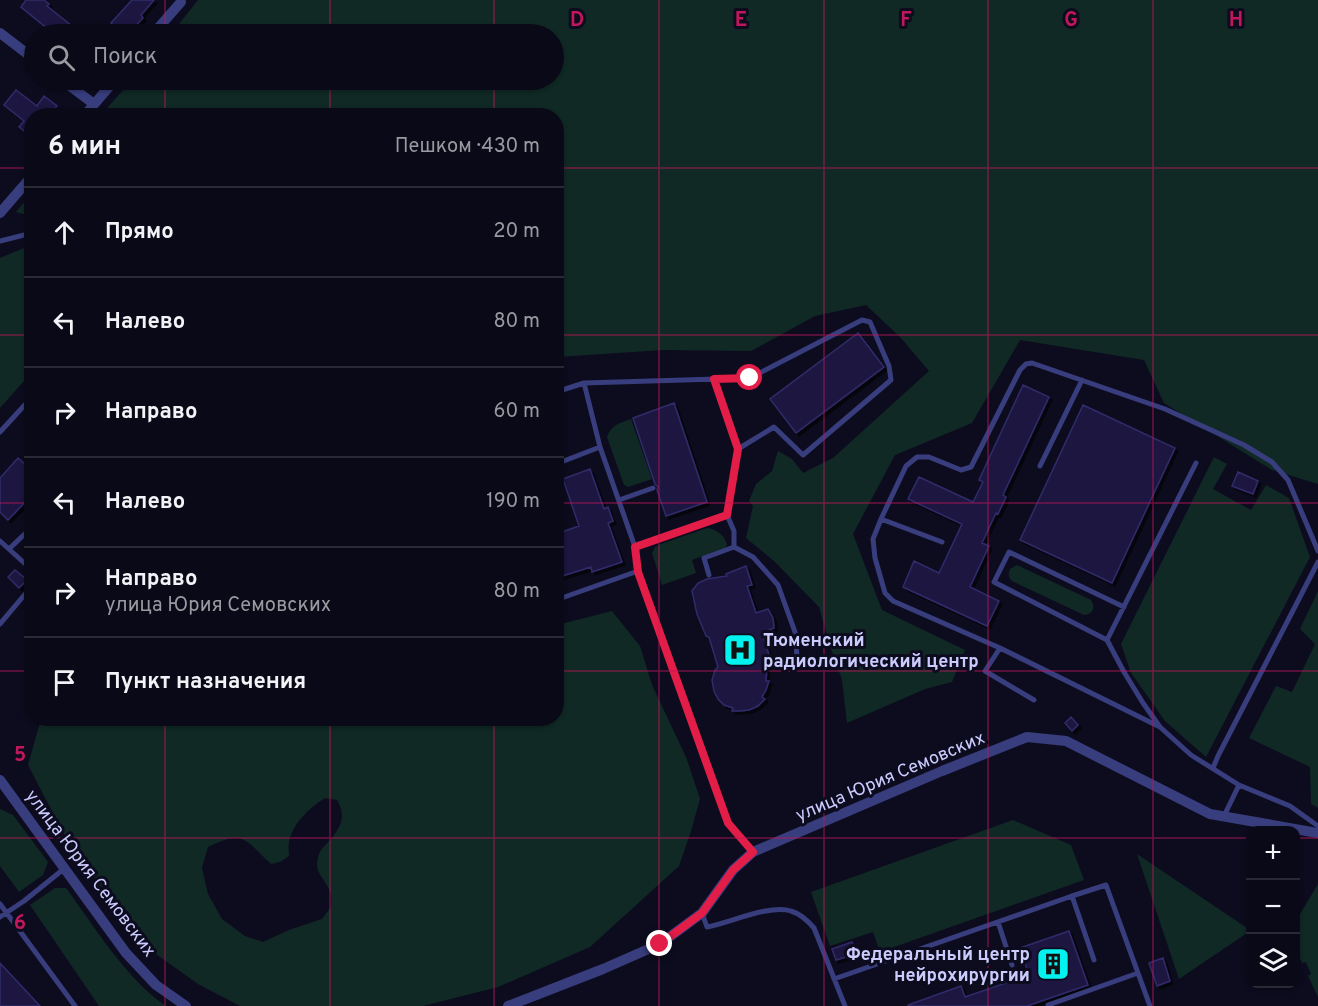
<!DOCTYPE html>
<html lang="ru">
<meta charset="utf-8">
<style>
:root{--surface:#0a0917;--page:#131220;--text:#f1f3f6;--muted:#999aa1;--line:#2a2a36}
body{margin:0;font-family:Overpass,sans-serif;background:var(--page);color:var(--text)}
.controls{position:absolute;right:18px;bottom:18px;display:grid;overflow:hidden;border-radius:12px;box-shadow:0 2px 4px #0004}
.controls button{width:54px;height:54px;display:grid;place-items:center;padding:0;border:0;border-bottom:2px solid var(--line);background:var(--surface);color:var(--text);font:30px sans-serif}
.stop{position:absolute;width:18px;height:18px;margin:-14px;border:4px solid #e11d48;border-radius:50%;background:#fff}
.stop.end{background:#e11d48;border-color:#fff;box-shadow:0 2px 6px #0008}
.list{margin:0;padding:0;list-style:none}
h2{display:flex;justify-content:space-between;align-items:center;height:78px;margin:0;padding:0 24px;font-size:26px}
h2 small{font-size:20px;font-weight:400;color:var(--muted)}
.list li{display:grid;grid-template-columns:39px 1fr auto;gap:18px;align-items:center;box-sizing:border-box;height:90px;padding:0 24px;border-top:2px solid var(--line)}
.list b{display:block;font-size:22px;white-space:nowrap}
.list p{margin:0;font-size:20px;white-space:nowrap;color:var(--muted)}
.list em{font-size:20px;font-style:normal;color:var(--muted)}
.icon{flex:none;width:33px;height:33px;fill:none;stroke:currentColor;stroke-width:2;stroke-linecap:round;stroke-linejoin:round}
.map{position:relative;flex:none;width:1318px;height:1006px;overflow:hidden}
.search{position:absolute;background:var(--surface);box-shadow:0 2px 4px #0004;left:24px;top:24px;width:540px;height:66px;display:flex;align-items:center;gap:15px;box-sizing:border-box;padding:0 21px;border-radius:33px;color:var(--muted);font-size:22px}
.panel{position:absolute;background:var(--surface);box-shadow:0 2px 4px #0004;left:24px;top:108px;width:540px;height:618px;border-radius:24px}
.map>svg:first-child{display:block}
.green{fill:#102925;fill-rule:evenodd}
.building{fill:#1c193f;stroke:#302b6b;stroke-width:1.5;filter:url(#shadow)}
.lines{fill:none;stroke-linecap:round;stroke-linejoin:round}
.service{stroke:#383d7d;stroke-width:5}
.minor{stroke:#383d7d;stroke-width:10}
.route{stroke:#e11d48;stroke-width:8}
.grid{fill:none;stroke:#c2185b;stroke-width:1.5;stroke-opacity:0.55}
.labels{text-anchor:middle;stroke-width:6;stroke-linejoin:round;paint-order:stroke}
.poi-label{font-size:18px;font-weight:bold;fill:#cbcbfe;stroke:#0d0c1f;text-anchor:start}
.street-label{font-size:18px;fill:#cbcbfe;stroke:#0d0c1f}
.grid-label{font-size:20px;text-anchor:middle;font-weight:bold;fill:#c2185b;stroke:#0d0c1f;stroke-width:6;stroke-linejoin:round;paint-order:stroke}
</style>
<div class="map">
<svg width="1318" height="1006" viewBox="0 0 1318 1006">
<defs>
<filter id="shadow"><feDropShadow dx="3" dy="3" stdDeviation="0" flood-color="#0009"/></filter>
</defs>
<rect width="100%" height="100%" fill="#0d0c1f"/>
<!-- green -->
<path class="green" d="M198 0H1318V484L1272 470 1164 403 1144 360 1020 340 972 423 895 455 853 534 882 610 965 650 952 682 925 689 847 723 842 680 831 649 819 607 774 561 746 538 753 506 749 501 756 484 772 471 778 451 792 459 803 473 833 458 929 371 901 338 866 305 815 316 751 351 663 350 557 357 556 116H100L132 80H554V34H171Z
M31 194V216L16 212Z
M31 245V373L0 408V258Z
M631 419 652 479 628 487 624 485 607 437C611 425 620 423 631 419Z
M1214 457 1227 464 1213 489 1251 510 1266 485 1289 498 1310 557 1206 757 1165 721 1131 673 1121 644Z
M707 528C716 529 725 535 727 545L725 548 692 560 696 573 662 585 652 553 655 547 661 544Z
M1017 565 1091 600C1096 608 1093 614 1084 615L1012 581C1008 577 1008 574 1010 569Z
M1318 591V808L1311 804 1310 767 1249 738 1276 686 1292 692 1315 644 1300 629Z
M612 611 640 646 652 685 686 757 700 799 691 831 679 866 590 947 498 987 423 1006H240L198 984 142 944 68 842 28 765 41 719 556 718 557 625ZM325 798 337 800C346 816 342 825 331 839 327 844 321 848 319 854 313 873 322 874 329 889 332 894 331 901 331 907L322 919 289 930 263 942 245 936 222 919 208 894 202 868 208 847C244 829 245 840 271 864L280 862 289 856C289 852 288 846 289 842 293 823 309 808 325 798Z
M0 809 13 815 48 862 43 875 19 892 0 866Z
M1013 820 1071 845 1084 880 880 952 873 932 830 946 811 892Z
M1137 854 1250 930V931L1179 979Z
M1318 884V997L1308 976 1311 974 1306 962 1302 963 1296 949V921Z
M55 888H66C94 926 127 980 166 1006H99L30 905Z"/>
<!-- building -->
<path class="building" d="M26 0H44L49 4 47 6 82 34H54L21 7Z
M132 0H154L141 15 143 18 128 34H124L111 23Z
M16 90 37 106 44 96 57 106 49 116H32V137L19 127 24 121 4 105Z
M858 333 884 367 796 433 770 399Z
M1023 385 1049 397 1003 495 1006 497 998 514 996 513 982 543 989 546 970 587 999 601 987 626 903 587 914 561 939 573 962 524 908 499 919 477 973 502 983 482 979 480Z
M674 403 707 502 666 516 657 490 658 487 655 484 633 418Z
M1083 405 1175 448 1112 583 1020 540Z
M18 458 26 465 32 459V495L8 520 0 512V478Z
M590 469 604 509 608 507 613 521 608 523 622 562 592 572 591 567 556 578V534L579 526 563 479Z
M1238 472 1258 481 1253 494 1232 486Z
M746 566 752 585 747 586 756 613 768 609 773 618 774 628 762 633 772 664 767 666 766 681H769L766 690 762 697 765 699 758 706 749 710 740 711H732L733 708 724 705 718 699 714 691 712 680 715 670 718 667 709 637 706 636 697 614 692 591 698 583 707 579 727 576 726 574Z
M15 570 27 580 19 588 8 577Z
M1071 717 1078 725 1072 731 1065 723Z
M1069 931 1088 985 1027 1006H908V1005L961 986 965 997 1029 975 1020 948Z
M852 942 856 954 836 960 832 949Z
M1163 958 1170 981 1157 986 1149 963Z
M0 963 40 1006H0Z"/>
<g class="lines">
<!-- service -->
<path class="service" d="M0 241 32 233
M714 379 738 449 727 515
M584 383 750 378 862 320 870 322 889 366 891 380 803 455 774 427 738 449
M556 392 584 383 600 447 635 547 638 571 728 823 753 852
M0 432 32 397
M556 464 600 447
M1040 466 1082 380
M619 500 653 488
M881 519 942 542
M0 541 32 570
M635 547 727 515 734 531V547L753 557 778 585 795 632 797 657 780 666
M9 549 32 527
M709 575 704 558 734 547
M556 600 638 571
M1124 607 1009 552 994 582 1107 640 1124 672 1143 703 1160 727 1191 755 1239 785 1290 806 1318 826
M0 624 32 586
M1107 640 1196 463
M1000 648 985 671 1034 700
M1160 727 1000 648 893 601 885 593 875 558 873 539 881 519 906 466 917 457H929L961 470 971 467 1020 370 1026 364 1032 363 1165 409 1244 445 1272 462 1288 480 1318 551
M1213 768 1218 756 1318 562
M1224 816 1239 785
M1072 896 1106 885 1150 1006
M0 904 75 1006
M702 913 707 927C729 923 770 904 791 911 801 914 808 921 814 928L845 1006
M0 917 24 901 65 868
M998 922 1012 965
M834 979 1072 896 1094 960
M1048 1005 1138 973"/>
<!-- minor -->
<path class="minor" d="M0 33 34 59
M153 34 181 2
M62 80 94 104
M84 116 115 80
M0 213 32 176
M0 780 126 953 156 985 186 1006
M508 1006 603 969 660 944 702 913 733 870 753 852 942 771 1027 737 1066 741 1210 814 1318 833"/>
</g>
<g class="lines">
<!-- route -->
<path class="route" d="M660 944 702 913 733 870 753 852 728 823 638 572 635 547 727 515 738 449 714 379 750 378"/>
</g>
<!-- grid -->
<path class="grid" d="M165 0V34M330 0V34M494 0V34M659 0V1006M824 0V1006M988 0V1006M1153 0V1006M165 80V116M330 80V116M494 80V116M0 168H32M556 168H1318M0 335H32M556 335H1318M0 503H32M556 503H1318M0 671H32M556 671H1318M165 718V1006M330 718V1006M494 718V1006M0 838H1250M1296 838H1318"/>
<!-- icons -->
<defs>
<symbol id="hospital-square" viewBox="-11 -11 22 22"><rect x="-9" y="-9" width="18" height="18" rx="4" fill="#02f3ef" stroke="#0d0c1f"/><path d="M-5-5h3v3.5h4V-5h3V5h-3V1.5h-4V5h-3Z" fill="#111"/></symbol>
<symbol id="building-square" viewBox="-11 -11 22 22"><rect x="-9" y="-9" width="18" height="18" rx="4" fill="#02f3ef" stroke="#0d0c1f"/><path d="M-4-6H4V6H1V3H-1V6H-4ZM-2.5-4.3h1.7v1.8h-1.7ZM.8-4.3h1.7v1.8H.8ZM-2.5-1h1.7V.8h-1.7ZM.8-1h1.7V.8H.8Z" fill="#111"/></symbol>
</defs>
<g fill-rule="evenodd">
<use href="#hospital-square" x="721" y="631" width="38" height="38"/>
<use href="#building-square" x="1034" y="945" width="38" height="38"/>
</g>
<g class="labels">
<!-- poi labels -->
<g class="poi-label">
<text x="763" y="646">Тюменский<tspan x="763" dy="21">радиологический центр</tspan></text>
<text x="1030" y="960" text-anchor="end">Федеральный центр<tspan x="1030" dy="21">нейрохирургии</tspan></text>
</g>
<!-- street labels -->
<g class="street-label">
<text transform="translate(890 776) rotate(-23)" y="6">улица Юрия Семовских</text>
<text transform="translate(91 873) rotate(53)" y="6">улица Юрия Семовских</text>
</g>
</g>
<g class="grid-label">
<text x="577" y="26">D</text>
<text x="741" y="26">E</text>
<text x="906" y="26">F</text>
<text x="1071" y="26">G</text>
<text x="1236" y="26">H</text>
<text x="20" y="761">5</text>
<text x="20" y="929">6</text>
</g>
</svg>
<div class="controls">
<button>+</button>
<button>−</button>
<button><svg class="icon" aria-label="layers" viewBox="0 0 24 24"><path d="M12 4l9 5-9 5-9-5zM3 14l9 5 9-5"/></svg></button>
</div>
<div class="stop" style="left:750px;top:378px"></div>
<div class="stop end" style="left:660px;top:944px"></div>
<div class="search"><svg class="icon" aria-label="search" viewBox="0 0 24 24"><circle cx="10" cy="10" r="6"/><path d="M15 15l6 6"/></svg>Поиск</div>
<section class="panel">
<h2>6 мин<small>Пешком · 430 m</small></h2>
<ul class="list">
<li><svg class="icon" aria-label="ahead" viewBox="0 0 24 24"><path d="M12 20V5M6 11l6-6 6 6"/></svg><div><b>Прямо</b></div><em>20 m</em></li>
<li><svg class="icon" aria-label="left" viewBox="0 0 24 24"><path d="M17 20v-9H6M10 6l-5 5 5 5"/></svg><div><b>Налево</b></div><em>80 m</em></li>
<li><svg class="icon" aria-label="right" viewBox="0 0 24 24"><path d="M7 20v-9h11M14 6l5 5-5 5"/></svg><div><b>Направо</b></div><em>60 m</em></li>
<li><svg class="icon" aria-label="left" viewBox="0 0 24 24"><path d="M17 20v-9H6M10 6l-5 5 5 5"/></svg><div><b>Налево</b></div><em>190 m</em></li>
<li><svg class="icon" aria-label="right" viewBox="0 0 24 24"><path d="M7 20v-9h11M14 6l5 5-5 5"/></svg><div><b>Направо</b><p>улица Юрия Семовских</p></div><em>80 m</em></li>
<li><svg class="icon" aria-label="arrive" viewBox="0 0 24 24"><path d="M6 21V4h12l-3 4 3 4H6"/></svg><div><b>Пункт назначения</b></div></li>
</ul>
</section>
</div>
